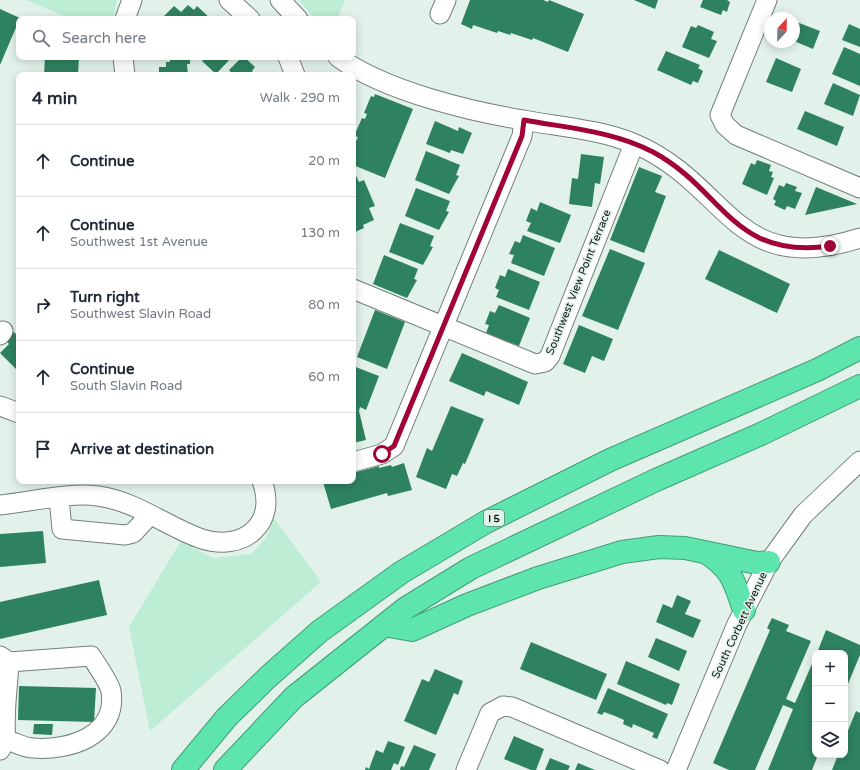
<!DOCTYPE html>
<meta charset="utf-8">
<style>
:root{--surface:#fff;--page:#f2f2f3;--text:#1f2937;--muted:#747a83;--line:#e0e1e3}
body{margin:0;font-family:"Varela Round",sans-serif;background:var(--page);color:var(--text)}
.controls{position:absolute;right:12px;bottom:12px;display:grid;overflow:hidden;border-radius:8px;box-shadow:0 2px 10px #0003}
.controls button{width:36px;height:36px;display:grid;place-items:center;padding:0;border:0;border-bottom:1px solid var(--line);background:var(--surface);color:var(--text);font:20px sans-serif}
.compass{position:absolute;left:764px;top:12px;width:36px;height:36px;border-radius:50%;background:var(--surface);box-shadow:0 2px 10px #0003;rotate:22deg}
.stop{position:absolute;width:12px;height:12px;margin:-9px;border:3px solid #a10238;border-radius:50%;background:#fff}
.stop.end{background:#a10238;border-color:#fff;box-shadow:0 1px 4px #0008}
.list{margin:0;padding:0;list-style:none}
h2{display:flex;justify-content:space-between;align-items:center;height:52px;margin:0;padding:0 16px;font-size:17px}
h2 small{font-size:13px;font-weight:400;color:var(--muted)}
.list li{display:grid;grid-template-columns:26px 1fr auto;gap:12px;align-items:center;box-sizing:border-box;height:72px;padding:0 16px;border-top:1px solid var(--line)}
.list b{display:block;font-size:15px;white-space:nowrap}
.list p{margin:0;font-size:13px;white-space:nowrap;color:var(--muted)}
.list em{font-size:13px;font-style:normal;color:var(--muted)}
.icon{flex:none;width:22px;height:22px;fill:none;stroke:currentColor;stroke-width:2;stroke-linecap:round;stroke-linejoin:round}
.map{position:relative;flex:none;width:860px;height:770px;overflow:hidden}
.search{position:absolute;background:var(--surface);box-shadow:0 2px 10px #0003;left:16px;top:16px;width:340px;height:44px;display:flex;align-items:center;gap:10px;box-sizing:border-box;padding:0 14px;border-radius:8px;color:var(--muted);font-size:15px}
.panel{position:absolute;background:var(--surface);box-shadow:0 2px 10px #0003;left:16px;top:72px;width:340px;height:412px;border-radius:8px}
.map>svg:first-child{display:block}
.green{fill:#bdedd5}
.building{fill:#2e8260}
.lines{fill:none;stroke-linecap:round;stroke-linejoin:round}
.minor-casing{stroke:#718078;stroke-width:21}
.highway-casing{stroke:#439d78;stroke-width:24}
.minor{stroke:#fff;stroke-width:19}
.highway{stroke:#5de5ad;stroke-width:22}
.route{stroke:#a10238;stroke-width:5}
.labels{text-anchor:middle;stroke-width:3.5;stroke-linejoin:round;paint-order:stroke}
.shield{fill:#e2f2ea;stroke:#505955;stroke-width:1}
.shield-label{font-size:10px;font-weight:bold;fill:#121815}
.street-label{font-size:11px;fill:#121815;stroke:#e2f2ea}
</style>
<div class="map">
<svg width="860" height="770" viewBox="0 0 860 770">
<rect width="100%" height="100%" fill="#e2f2ea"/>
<!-- green -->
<path class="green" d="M26 0H117L113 19H71Z
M299 0H345L337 19H315Z
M274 518 321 582 150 731 129 627 181 541 213 558 251 554 266 538Z"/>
<!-- building -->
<path class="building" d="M470 0H543L548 2 549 0 584 14 568 52 533 38 532 40 511 33 510 35 498 31 497 33 473 25 472 29 461 24Z
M634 0H658L655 9Z
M703 0H727L730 2 727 12 723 10 721 15 700 7Z
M188 5 194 10 197 6 211 19H161L174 6 181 12Z
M0 9 20 18 0 65Z
M794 21 820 31 813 49 794 41Z
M849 24 860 29V47L842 40Z
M698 25 714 32 711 39 717 41 709 58 682 47 691 26 696 28Z
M844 47 860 54V86L832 74Z
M666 51 700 65 698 68 703 71 698 83 693 81 691 85 657 70Z
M45 57H79L78 75H44Z
M170 57H190V64H187L188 75H159V67H166V62H170Z
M206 57H232L216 74 202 61Z
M242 57H244L255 67 252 71 256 75H233L229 70Z
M776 58 801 69 792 92 766 82Z
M833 83 860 95 853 116 824 104Z
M375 94 413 109 385 178 353 165V140L356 141 358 137 354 136 362 118 365 119 367 114 364 113 371 96 374 97Z
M805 111 844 127 837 146 797 129Z
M435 121 458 131 459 127 472 133 463 154 451 150 450 153 426 144Z
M426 151 460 165 456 175 459 176 449 194 415 180Z
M581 154 604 157 600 184 595 183 592 207 569 204 572 178 578 179Z
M757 160 771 165 769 171 773 172 771 177 774 178 767 195 742 184 751 163 755 165Z
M639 167 662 176 655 192 666 196 644 253 610 240Z
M353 171H354L359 182 364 180 375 206 369 208 374 220 363 225 364 228 353 233Z
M786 183 797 187 795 191 802 193 795 209 787 206 785 210 774 205 776 201 773 199 779 185 784 187Z
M816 187 857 204 805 215Z
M416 188 450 201 446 211 449 212 439 230 405 216Z
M540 202 571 215 560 243 527 231 531 223 526 221 531 208 537 211Z
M400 223 434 236 430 246 433 247 423 265 389 252Z
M523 235 555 248 544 276 511 263 514 255 509 254 515 241 520 243Z
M610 249 645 263 618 330 582 316Z
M719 250 790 284 777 313 705 279Z
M384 255 418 269 414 279 417 280 407 298 373 284Z
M508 269 540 282 529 310 496 297 499 290 495 288 500 275 505 277Z
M499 305 530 318 519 346 486 333 489 325 485 324 490 311 495 313Z
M375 310 405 322 387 369 357 357Z
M579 325 613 339 604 361 592 356 585 373 563 364Z
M14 332 17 335 19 333V372L0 353 9 344 5 340Z
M462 353 528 382 519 405 486 391 484 396 449 381Z
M353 366 379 376 366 410 360 407 359 411 366 440 353 443Z
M451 406 484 419 465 464 463 463 457 476 452 474 446 489 416 477 427 448 432 451Z
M404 463 412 490 388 496 387 493 331 509 323 482 353 481V473L379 466V468L391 465 392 467Z
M43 531 46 563 0 567V534Z
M99 580 107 615 0 639V602Z
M677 595 691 601 685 614 701 620 693 638 656 622 663 604 672 608Z
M772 618 789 625 786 631 811 641 786 699 795 703 815 657V755H818L812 770H768L793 709 783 705 755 770H729L713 763 770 630 767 628Z
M826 630 860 645V655L845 691V653H817Z
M656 638 687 651 679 671 648 657Z
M531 642 607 674 596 700 520 669Z
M626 661 680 684 672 705 667 703 666 705 617 684Z
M435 669 463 681 458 695 454 693 436 735 404 721 422 679 429 682Z
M19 686 96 688 94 722 18 720Z
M608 688 668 714 657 739 652 737 654 733 633 724 632 728 623 724 624 720 615 716 604 712 602 715 597 713Z
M856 711 860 713V770H832L838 755H845V738Z
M34 724H53L52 735 33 734Z
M514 736 544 749 536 770H531L504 759Z
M388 741 405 747 398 765 394 763 391 770H365L366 767 369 769 376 750 383 753Z
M414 745 436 754 429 770H400L401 766 404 767Z
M550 758 570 766 568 770H545Z
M578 763 595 770H575Z"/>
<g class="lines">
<defs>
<path id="minor" d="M229 0 250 19
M280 0 298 19
M767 0 720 115 725 125 736 135 860 188
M440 14 446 0
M125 19 132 0
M123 57 125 75
M288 57 295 75
M338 57C384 91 472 112 529 121 564 127 602 130 635 144 729 184 733 279 860 238
M353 289 535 364 545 362 550 356 634 144
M0 335 3 331
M0 406 19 413
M353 462 382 454 394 446 522 136 524 120
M59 498 62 529 125 535 133 533 150 515
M0 505C31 502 68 492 98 496 136 501 167 527 202 539 243 552 278 524 262 481
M0 656 9 662C8 688 3 714 6 740L0 750
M6 740C15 742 24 748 33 748 69 751 118 736 111 691 109 682 96 664 91 656L9 662
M466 770 490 713 503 706 512 707 660 770
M676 770 737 624 769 562 803 515 860 461"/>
<path id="highway" d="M707 553C733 571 734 581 744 610
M384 625 412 630 467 605 538 578 622 552 659 547 685 548 757 563 769 562
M183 770 227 717 268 677 320 631 402 572 486 522 610 460 817 370 860 348
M225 770 294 697 406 608 471 568 656 480 761 434 860 386"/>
</defs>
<!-- minor casing -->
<use href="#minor" class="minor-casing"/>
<!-- highway casing -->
<use href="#highway" class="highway-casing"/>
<!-- minor -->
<use href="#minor" class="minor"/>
<!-- highway -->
<use href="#highway" class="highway"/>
</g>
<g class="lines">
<!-- route -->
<path class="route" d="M382 454 394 446 522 136 524 120C567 128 613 131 653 152 724 190 732 260 830 246"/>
</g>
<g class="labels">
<!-- shield labels -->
<rect class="shield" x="484" y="510" width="20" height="16" rx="3"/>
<g class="shield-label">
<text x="494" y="522">I 5</text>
</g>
<!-- street labels -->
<g class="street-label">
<text transform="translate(578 282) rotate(-68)" y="4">Southwest View Point Terrace</text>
<text transform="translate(739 625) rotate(-65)" y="4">South Corbett Avenue</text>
</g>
</g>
</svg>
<div class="controls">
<button>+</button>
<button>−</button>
<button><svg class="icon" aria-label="layers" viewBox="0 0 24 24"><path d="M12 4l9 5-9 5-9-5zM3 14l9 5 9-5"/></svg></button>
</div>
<svg class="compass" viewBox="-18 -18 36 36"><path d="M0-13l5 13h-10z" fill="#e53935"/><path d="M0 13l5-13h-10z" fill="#747a83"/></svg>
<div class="stop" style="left:382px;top:454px"></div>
<div class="stop end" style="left:830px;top:246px"></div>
<div class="search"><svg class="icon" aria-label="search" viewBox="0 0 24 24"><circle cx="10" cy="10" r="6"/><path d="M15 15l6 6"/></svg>Search here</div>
<section class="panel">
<h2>4 min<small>Walk · 290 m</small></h2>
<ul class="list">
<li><svg class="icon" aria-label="ahead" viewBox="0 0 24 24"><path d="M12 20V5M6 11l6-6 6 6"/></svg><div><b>Continue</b></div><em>20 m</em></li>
<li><svg class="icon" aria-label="ahead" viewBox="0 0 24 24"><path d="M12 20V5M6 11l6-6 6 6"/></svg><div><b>Continue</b><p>Southwest 1st Avenue</p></div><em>130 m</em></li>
<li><svg class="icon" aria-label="right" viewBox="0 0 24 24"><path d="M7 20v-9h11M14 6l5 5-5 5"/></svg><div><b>Turn right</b><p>Southwest Slavin Road</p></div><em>80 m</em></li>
<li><svg class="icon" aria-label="ahead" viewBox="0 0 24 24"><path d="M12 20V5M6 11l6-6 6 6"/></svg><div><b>Continue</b><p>South Slavin Road</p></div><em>60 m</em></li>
<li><svg class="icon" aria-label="arrive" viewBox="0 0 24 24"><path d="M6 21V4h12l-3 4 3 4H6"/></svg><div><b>Arrive at destination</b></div></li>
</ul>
</section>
</div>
